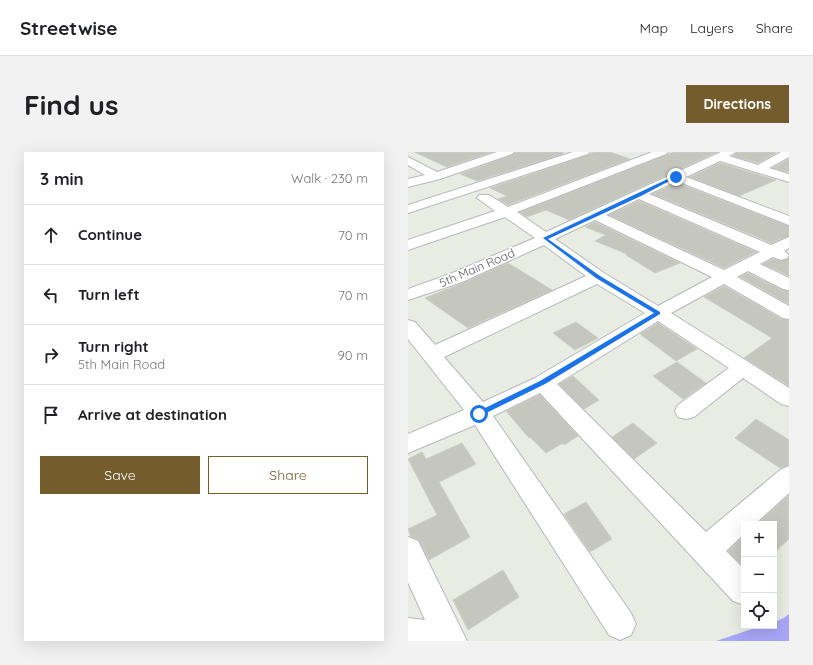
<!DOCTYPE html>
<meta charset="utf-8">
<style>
:root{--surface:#fff;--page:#f2f2f2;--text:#202124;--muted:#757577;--line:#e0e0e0;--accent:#755c2d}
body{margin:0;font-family:Quicksand,sans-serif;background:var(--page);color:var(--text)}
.controls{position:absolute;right:12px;bottom:12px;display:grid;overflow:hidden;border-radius:0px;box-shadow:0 4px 16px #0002}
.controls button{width:36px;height:36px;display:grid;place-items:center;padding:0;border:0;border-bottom:1px solid var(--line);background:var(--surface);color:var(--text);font:20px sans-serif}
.stop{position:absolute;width:12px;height:12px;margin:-9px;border:3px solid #1a73e8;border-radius:50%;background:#fff}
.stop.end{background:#1a73e8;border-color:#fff;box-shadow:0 1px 4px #0008}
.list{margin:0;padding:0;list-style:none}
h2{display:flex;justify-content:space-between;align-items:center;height:52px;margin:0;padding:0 16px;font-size:17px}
h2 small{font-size:13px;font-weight:400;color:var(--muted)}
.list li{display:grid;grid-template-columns:26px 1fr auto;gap:12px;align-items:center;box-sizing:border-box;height:60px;padding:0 16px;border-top:1px solid var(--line)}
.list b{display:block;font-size:15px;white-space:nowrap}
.list p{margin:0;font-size:13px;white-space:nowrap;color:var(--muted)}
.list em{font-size:13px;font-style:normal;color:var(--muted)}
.actions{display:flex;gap:8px;padding:12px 16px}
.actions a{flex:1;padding:9px 0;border:1px solid var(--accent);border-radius:0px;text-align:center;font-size:14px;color:var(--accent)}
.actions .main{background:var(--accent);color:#fff}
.icon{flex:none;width:22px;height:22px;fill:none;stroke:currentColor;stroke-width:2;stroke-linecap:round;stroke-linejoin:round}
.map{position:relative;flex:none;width:381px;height:489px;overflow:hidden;border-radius:0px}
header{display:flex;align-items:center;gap:24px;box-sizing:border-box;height:56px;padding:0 20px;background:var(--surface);border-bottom:1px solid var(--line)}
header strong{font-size:19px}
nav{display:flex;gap:22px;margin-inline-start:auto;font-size:14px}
.intro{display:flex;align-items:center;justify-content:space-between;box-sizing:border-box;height:96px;padding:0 24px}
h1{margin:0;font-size:28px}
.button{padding:10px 18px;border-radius:0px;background:var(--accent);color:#fff;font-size:14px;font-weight:700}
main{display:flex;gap:24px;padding:0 24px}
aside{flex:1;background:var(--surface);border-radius:0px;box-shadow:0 4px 16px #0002}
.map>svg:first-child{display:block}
.water{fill:#a8a6f8}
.building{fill:#c5c7bf;stroke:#ccd0c1}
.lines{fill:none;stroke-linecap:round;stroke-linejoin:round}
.minor-casing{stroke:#b8b7be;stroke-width:2}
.minor{fill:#fff;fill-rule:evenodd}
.route{fill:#1a73e8}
.labels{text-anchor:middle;stroke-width:3;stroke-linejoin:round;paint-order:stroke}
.far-street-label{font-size:12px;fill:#5b5a62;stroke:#fff}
</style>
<header>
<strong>Streetwise</strong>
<nav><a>Map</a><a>Layers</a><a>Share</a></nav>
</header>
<div class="intro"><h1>Find us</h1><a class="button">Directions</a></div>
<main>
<aside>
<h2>3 min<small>Walk · 230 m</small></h2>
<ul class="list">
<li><svg class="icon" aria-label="ahead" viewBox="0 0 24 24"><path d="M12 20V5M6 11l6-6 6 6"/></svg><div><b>Continue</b></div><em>70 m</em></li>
<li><svg class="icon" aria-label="left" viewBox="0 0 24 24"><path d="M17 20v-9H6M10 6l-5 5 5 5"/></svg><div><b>Turn left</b></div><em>70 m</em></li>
<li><svg class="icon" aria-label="right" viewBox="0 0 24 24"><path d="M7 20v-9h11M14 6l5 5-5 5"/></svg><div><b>Turn right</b><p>5th Main Road</p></div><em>90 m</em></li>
<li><svg class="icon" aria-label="arrive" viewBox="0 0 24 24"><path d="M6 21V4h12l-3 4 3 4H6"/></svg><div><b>Arrive at destination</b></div></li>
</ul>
<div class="actions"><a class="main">Save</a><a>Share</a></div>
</aside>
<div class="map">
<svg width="381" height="489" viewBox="0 0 381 489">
<rect width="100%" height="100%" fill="#e8ece2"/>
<!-- water -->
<path class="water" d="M381 462V489H308L353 474H366V470L376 466Z"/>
<!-- building -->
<path class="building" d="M6 0H84L39 15Z
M108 0H155V2L69 29 52 22 104 3Z
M186 0H202L222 7 100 53 90 47 99 44 82 36 180 3Z
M266 0H309L161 68 138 58 119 65 112 60Z
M329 0H365L368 1 350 11 325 4Z
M381 7V20L365 16Z
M312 11 368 28 331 44 282 25Z
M269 31 381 74V84L363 91 245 42Z
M231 49 348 100 316 116 201 63Z
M187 70 272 111 247 121 218 103 219 102 187 89 198 83 177 75Z
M381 106V124L355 112 365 107 373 109Z
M100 111 144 138 60 176 17 146 55 131Z
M340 121 374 138 381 139V152L332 125Z
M316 134 374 167 381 168V234L336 206 364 186 296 145Z
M168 170 190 186 167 198 145 181Z
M250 171 289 197 268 209 232 182Z
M269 210 298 231 275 247 245 224Z
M165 224 191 248 176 257 151 232Z
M132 243 170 284 156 293 155 291 138 301 122 285 121 286 98 259Z
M348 267 381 288V313L372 316 327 286Z
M225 271 249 291 226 307 204 285Z
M54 291 68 312 31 330 62 385 21 408 11 388 3 385 0 377 29 363 0 307 14 300 18 307Z
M381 343V387L366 401V372H349Z
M178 350 204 387 182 400 156 362Z
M336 384V415L320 399Z
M95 418 111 445 60 478 45 448Z"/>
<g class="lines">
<defs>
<path id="minor" d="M89 0H106L104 2 32 27 0 35V27L17 23 0 13V5L29 20Z
M165 0H182L180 2 0 61V53Z
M244 0H260L258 2 109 60 138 80 313 0H328L321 4 350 13 373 0H381V5L361 16 381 22V30L312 9 278 25 381 64V73L269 29 241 42 363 93 381 85V96L376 99 381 103 379 106 373 108 365 105 352 112 381 126V138L375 137 340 119 329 125 381 154V167L375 166 316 132 263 161 381 236V254L373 252 335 226 286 265 278 267 270 265 267 259 270 253 321 216 250 169 149 232 298 380 372 318 381 314V341L347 372H336V382L318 399 336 417V453L325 449 132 241 85 264 223 461 228 472 223 483 212 488 201 483 67 273 0 301V282L56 258 0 187V168L7 170 27 193 178 124 136 93 54 130 0 148V137L42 122 127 86 97 65 0 98V88L87 59 69 46 71 43H81L100 55ZM231 47 352 100 316 118 198 63ZM187 68 304 125 250 154 196 121 147 87ZM189 132 237 161 127 226 75 250 36 205Z
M0 385 10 389 59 489H0V466L17 468 0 430Z"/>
</defs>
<!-- minor casing -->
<use href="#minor" class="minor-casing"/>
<!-- minor -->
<use href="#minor" class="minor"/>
</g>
<!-- route -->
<path class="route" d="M266 24 269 25 233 44 140 87 192 124 252 160V162L137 232 74 263H69V260L132 229 246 161 188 126 135 86Z"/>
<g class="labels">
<!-- far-street labels -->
<g class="far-street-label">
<text transform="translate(69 116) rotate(-23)" y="4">5th Main Road</text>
</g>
</g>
</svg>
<div class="controls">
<button>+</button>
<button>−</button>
<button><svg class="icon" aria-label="locate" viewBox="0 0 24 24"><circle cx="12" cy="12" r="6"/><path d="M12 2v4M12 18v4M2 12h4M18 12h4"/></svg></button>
</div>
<div class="stop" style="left:71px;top:262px"></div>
<div class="stop end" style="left:268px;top:25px"></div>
</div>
</main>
